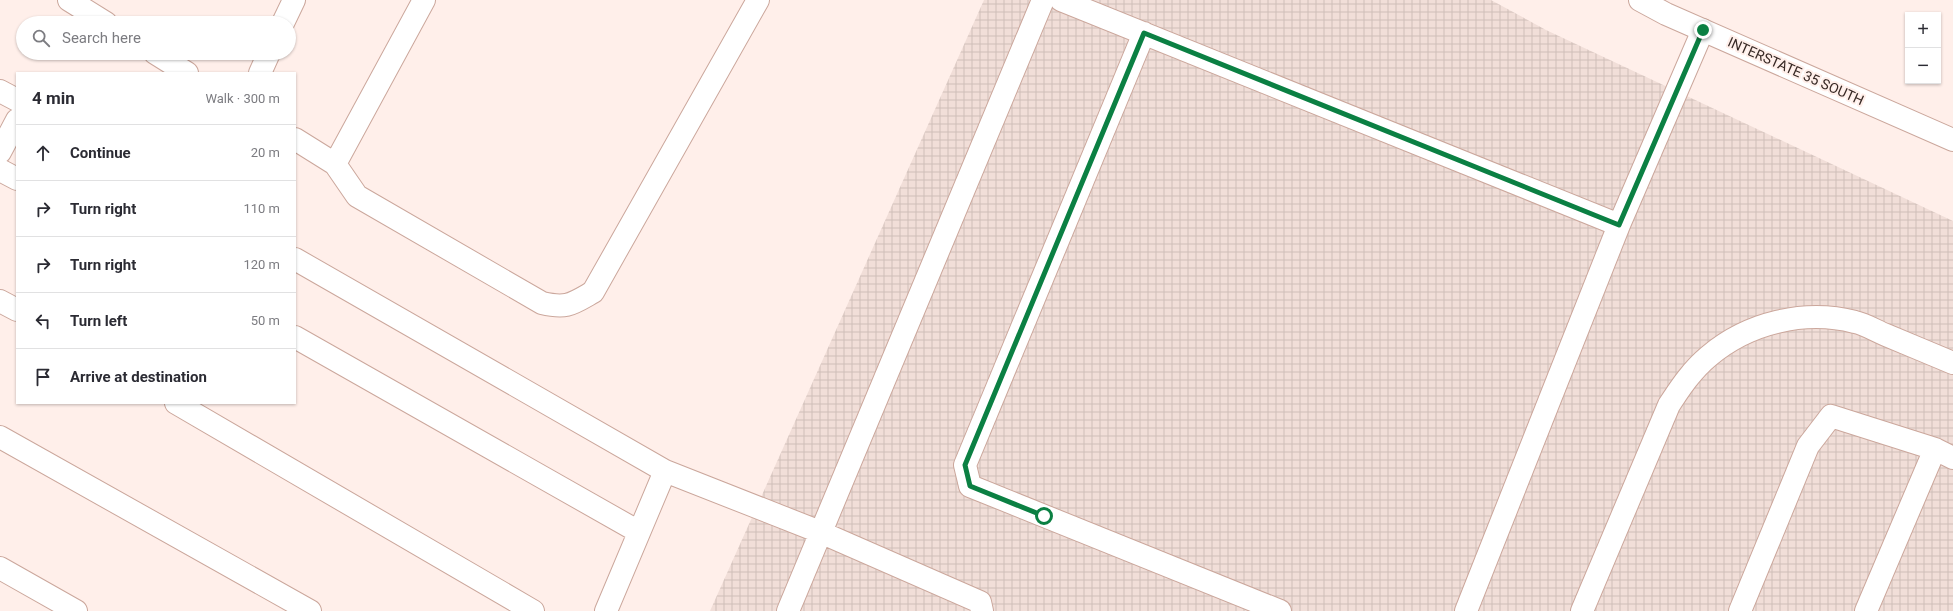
<!DOCTYPE html>
<meta charset="utf-8">
<style>
:root{--surface:#fff;--page:#f2f2f3;--text:#2b2b33;--muted:#7c7c81;--line:#e1e1e2}
body{margin:0;font-family:Roboto,sans-serif;background:var(--page);color:var(--text)}
.controls{position:absolute;right:12px;top:12px;display:grid;overflow:hidden;border-radius:0px;box-shadow:0 1px 3px #0004}
.controls button{width:36px;height:36px;display:grid;place-items:center;padding:0;border:0;border-bottom:1px solid var(--line);background:var(--surface);color:var(--text);font:20px sans-serif}
.stop{position:absolute;width:12px;height:12px;margin:-9px;border:3px solid #0b8043;border-radius:50%;background:#fff}
.stop.end{background:#0b8043;border-color:#fff;box-shadow:0 1px 4px #0008}
.list{margin:0;padding:0;list-style:none}
h2{display:flex;justify-content:space-between;align-items:center;height:52px;margin:0;padding:0 16px;font-size:17px}
h2 small{font-size:13px;font-weight:400;color:var(--muted)}
.list li{display:grid;grid-template-columns:26px 1fr auto;gap:12px;align-items:center;box-sizing:border-box;height:56px;padding:0 16px;border-top:1px solid var(--line)}
.list b{display:block;font-size:15px;white-space:nowrap}
.list em{font-size:13px;font-style:normal;color:var(--muted)}
.icon{flex:none;width:22px;height:22px;fill:none;stroke:currentColor;stroke-width:2;stroke-linecap:round;stroke-linejoin:round}
.map{position:relative;flex:none;width:1953px;height:611px;overflow:hidden}
.search{position:absolute;background:var(--surface);box-shadow:0 1px 3px #0004;left:16px;top:16px;width:280px;height:44px;display:flex;align-items:center;gap:10px;box-sizing:border-box;padding:0 14px;border-radius:22px;color:var(--muted);font-size:15px}
.panel{position:absolute;background:var(--surface);box-shadow:0 1px 3px #0004;left:16px;top:72px;width:280px;height:332px;border-radius:0px}
.map>svg:first-child{display:block}
.industrial{fill:url(#industrial-grid)}
.lines{fill:none;stroke-linecap:round;stroke-linejoin:round}
.minor-casing{stroke:#cba79c;stroke-width:24}
.major-casing{stroke:#cba79c;stroke-width:24}
.minor{stroke:#fff;stroke-width:22}
.major{stroke:#fff;stroke-width:22}
.route{stroke:#0b8043;stroke-width:5}
.labels{text-anchor:middle;stroke-width:4;stroke-linejoin:round;paint-order:stroke}
.street-label{font-size:14px;fill:#362824;stroke:#ffefea}
</style>
<div class="map">
<svg width="1953" height="611" viewBox="0 0 1953 611">
<defs>
<pattern id="industrial-grid" width="8" height="8" patternUnits="userSpaceOnUse"><rect width="8" height="8" fill="#f1ded8"/><path d="M0 4h8M4 0v8" fill="none" stroke="#cfbeb9"/></pattern>
</defs>
<rect width="100%" height="100%" fill="#ffefea"/>
<!-- industrial -->
<path class="industrial" d="M984 0H1491L1546 30 1953 221V611H710Z"/>
<g class="lines">
<defs>
<path id="minor" d="M69 0 106 23
M1061 0 1619 225
M283 23 294 0
M1144 33 965 465 970 486 1280 611
M155 53 187 73
M260 73 269 53
M0 91 17 100
M295 139 335 164 424 0
M0 152 17 120
M335 164 357 196 542 303C567 309 572 304 593 292L758 0
M0 170 17 179
M295 259 665 471 820 532 980 602 982 611
M0 301 17 310
M295 337 639 532
M176 403 533 611
M0 437 310 611
M0 568 76 611
M606 611 665 471
M788 611 1043 0
M1466 611 1619 225 1703 30
M1582 611 1669 405C1680 388 1692 370 1709 356 1748 323 1804 309 1855 322 1865 324 1876 331 1886 335 1908 344 1931 354 1953 363
M1740 611 1808 446 1831 416 1935 449
M1866 611 1935 449 1953 458"/>
<path id="major" d="M1640 0 1666 14 1953 140"/>
</defs>
<!-- minor casing -->
<use href="#minor" class="minor-casing"/>
<!-- major casing -->
<use href="#major" class="major-casing"/>
<!-- minor -->
<use href="#minor" class="minor"/>
<!-- major -->
<use href="#major" class="major"/>
</g>
<g class="lines">
<!-- route -->
<path class="route" d="M1044 516 970 486 965 465 1144 33 1619 225 1703 30"/>
</g>
<g class="labels">
<!-- street labels -->
<g class="street-label">
<text transform="translate(1796 71) rotate(24)" y="5">INTERSTATE 35 SOUTH</text>
</g>
</g>
</svg>
<div class="controls">
<button>+</button>
<button>−</button>
</div>
<div class="stop" style="left:1044px;top:516px"></div>
<div class="stop end" style="left:1703px;top:30px"></div>
<div class="search"><svg class="icon" aria-label="search" viewBox="0 0 24 24"><circle cx="10" cy="10" r="6"/><path d="M15 15l6 6"/></svg>Search here</div>
<section class="panel">
<h2>4 min<small>Walk · 300 m</small></h2>
<ul class="list">
<li><svg class="icon" aria-label="ahead" viewBox="0 0 24 24"><path d="M12 20V5M6 11l6-6 6 6"/></svg><div><b>Continue</b></div><em>20 m</em></li>
<li><svg class="icon" aria-label="right" viewBox="0 0 24 24"><path d="M7 20v-9h11M14 6l5 5-5 5"/></svg><div><b>Turn right</b></div><em>110 m</em></li>
<li><svg class="icon" aria-label="right" viewBox="0 0 24 24"><path d="M7 20v-9h11M14 6l5 5-5 5"/></svg><div><b>Turn right</b></div><em>120 m</em></li>
<li><svg class="icon" aria-label="left" viewBox="0 0 24 24"><path d="M17 20v-9H6M10 6l-5 5 5 5"/></svg><div><b>Turn left</b></div><em>50 m</em></li>
<li><svg class="icon" aria-label="arrive" viewBox="0 0 24 24"><path d="M6 21V4h12l-3 4 3 4H6"/></svg><div><b>Arrive at destination</b></div></li>
</ul>
</section>
</div>
